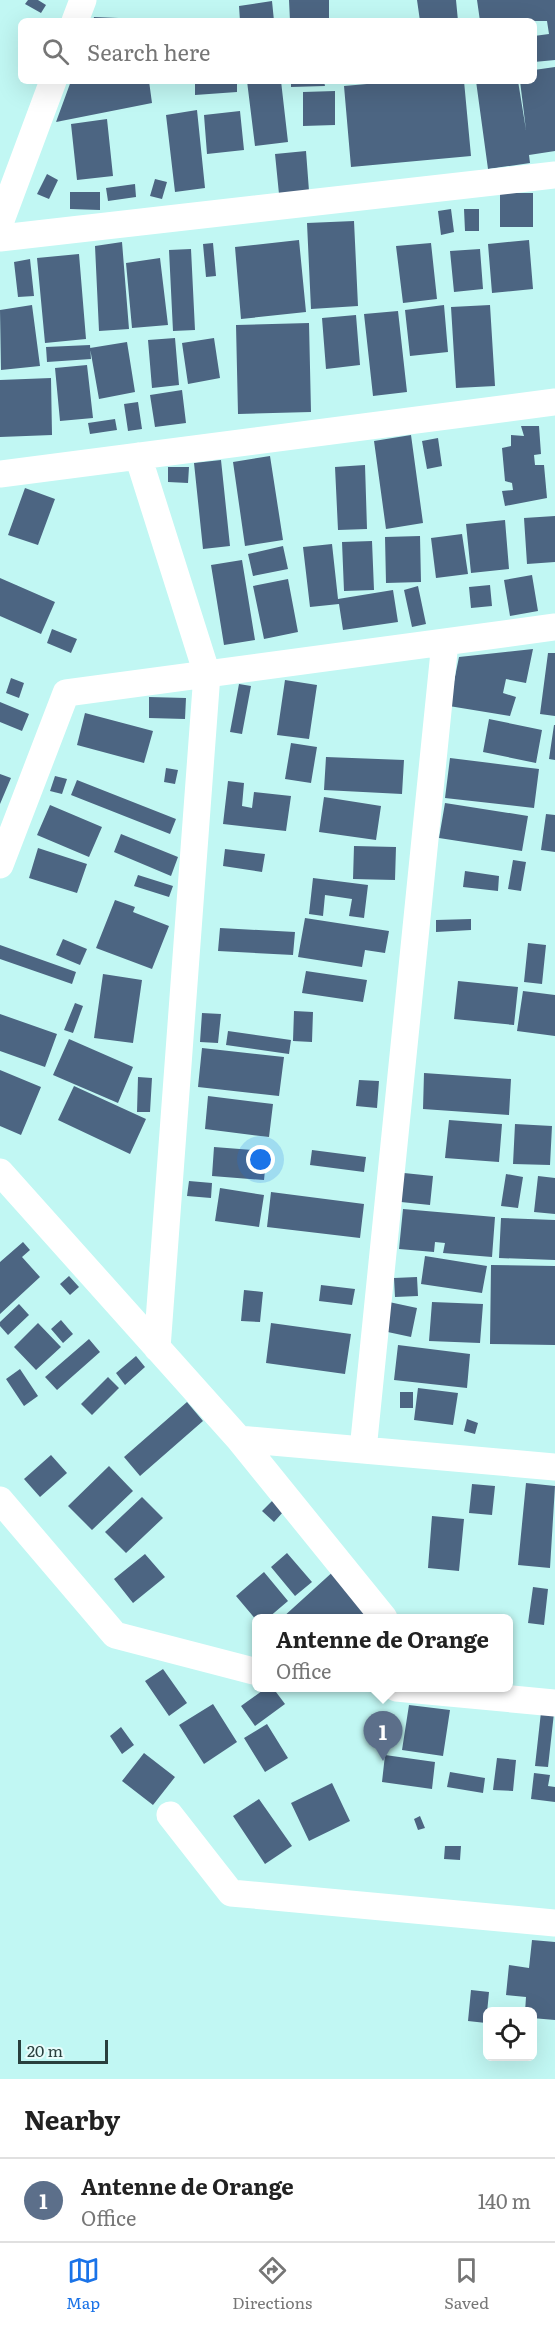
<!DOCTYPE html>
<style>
:root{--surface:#fff;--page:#f6f6f6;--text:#222;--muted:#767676;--line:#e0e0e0;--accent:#1a73e8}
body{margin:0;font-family:Literata,serif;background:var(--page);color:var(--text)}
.controls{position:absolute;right:18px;bottom:18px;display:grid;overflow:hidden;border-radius:9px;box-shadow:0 6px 24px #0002}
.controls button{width:54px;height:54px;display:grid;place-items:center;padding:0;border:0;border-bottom:2px solid var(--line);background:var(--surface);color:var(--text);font:30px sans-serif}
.scale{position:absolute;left:18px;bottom:15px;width:90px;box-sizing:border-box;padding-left:6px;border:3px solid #293f3d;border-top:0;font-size:16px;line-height:21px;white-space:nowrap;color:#293f3d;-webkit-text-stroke:4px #e8fdfb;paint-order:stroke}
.you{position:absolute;left:261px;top:1160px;width:21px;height:21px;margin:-15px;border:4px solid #fff;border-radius:50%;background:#1a73e8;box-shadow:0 0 0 9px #1a73e833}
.badge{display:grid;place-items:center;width:39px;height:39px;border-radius:50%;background:var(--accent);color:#fff;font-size:20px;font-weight:700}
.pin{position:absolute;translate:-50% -50px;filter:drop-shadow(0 2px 3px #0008)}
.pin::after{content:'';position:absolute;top:32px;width:21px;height:18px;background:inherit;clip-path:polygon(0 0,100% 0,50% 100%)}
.popup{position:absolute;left:252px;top:1614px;width:261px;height:78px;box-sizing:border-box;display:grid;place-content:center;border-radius:9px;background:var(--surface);filter:drop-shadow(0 2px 4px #0005);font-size:20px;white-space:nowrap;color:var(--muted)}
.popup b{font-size:22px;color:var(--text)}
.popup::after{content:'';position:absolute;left:50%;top:100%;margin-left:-12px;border:12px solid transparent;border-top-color:var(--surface)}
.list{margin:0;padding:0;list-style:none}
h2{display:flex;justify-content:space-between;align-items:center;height:78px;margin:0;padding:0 24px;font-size:26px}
h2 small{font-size:20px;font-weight:400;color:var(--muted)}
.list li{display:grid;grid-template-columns:39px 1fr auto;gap:18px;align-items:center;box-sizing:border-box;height:84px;padding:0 24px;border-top:2px solid var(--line)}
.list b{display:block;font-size:22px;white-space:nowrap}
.list p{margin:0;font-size:20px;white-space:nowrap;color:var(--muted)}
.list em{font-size:20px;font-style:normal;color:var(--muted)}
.icon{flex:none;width:33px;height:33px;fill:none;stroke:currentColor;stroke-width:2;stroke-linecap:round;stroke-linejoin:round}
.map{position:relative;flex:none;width:555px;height:2079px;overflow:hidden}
.search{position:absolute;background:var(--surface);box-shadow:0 6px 24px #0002;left:18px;right:18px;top:18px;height:66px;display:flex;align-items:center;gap:15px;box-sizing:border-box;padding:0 21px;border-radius:9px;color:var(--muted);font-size:22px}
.sheet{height:162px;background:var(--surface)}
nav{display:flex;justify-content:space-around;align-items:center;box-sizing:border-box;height:84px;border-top:2px solid var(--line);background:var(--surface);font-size:16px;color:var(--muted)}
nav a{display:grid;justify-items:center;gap:3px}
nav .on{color:var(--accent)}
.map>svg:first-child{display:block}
.building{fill:#4c6582}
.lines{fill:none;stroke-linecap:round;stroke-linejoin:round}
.minor{stroke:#fff;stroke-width:27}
</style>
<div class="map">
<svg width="555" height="2079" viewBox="0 0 555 2079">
<rect width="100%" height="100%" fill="#c1f7f3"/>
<!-- building -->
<path class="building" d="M28 0H38L46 5 41 13 25 4Z
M289 0H329V21H290Z
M417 0H456L458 21H420Z
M477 0H555V60L534 62V36L549 34 547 21H480Z
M272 1 274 21H240L239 6Z
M94 17 143 19V21H93Z
M555 67V151L529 155 530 163 488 169 476 81H518L526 130 520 81H534V70Z
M71 81H149L152 103 56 122Z
M195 81H237V92L195 95Z
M247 81H281L288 142 255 146Z
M291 81H324L325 86 291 87Z
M401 81H464L471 156 351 167 344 86Z
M335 91V125L303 126V92Z
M197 110 205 188 175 192 166 115Z
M240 111 244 150 207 154 204 115Z
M107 119 113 176 77 180 71 124Z
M306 151 309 191 279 194 275 154Z
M47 174 58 180 49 199 37 194Z
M155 179 167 182 162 199 150 196Z
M135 184 136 197 108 201 106 188Z
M70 192H100V210L70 209Z
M500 193H533V227H500Z
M451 209 454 232 441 235 438 211Z
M464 209H479V231H465Z
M354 221 358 306 311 309 307 223Z
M299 240 306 312 241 319 235 247Z
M529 240 533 289 492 293 488 244Z
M122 242 129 329 99 331 95 246Z
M213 243 216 276 206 277 203 244Z
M431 243 437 299 403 303 396 246Z
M191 249 195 330 173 331 169 250Z
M480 249 483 289 454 292 450 251Z
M79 254 86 339 45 343 37 258Z
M160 258 168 325 132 328 126 263Z
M30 259 34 296 18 297 14 262Z
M32 305 40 366 1 370 0 310Z
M444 305 448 352 410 356 405 310Z
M490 305 495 386 456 388 451 307Z
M398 311 407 392 373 396 364 314Z
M356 315 360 365 326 369 322 318Z
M309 323 311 412 238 414 236 325Z
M175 338 179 385 152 388 148 340Z
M214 338 220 378 188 384 182 343Z
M127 342 135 392 99 399 90 348Z
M90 345 91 359 47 362 46 347Z
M87 365 93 418 60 421 55 368Z
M51 378 52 435 0 437V380Z
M182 390 186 423 155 427 150 395Z
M138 402 142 429 128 431 124 404Z
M115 419 117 430 90 434 88 423Z
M521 426H539L541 454 534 455 535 465H544L547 498 505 506 502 491 513 490 512 483 505 481 502 448 511 446V435L524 436Z
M411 435 423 523 386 529 374 441Z
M438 438 442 466 427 469 422 441Z
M270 456 283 540 245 546 233 462Z
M221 460 230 546 203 549 194 463Z
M365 465 367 529 338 530 335 467Z
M168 467H189L188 483 168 482Z
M25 488 55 499 38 545 8 535Z
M555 516V562L527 564 524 518Z
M505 520 509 569 471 573 466 524Z
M462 534 468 574 436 578 431 538Z
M420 536 421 582 386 583 385 537Z
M372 541 374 590 344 591 342 542Z
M332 544 338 599 393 590 398 622 343 630 339 604 310 607 303 547Z
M283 546 288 569 253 576 248 554Z
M242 560 255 640 224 645 211 565Z
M532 575 538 611 510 616 504 580Z
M0 578 55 602 41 634 0 616Z
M288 579 298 632 264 639 253 586Z
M490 585 492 606 471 608 469 587Z
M418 586 426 624 412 627 404 590Z
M52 629 77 639 71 653 47 643Z
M533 649 526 683 506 679 503 693 516 697 510 716 449 706 459 657Z
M548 653H555V716L540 714Z
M11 678 24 683 19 698 6 693Z
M285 680 317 685 309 739 277 735Z
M239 684 251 686 242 734 230 732Z
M149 697 186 698 185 719 149 718Z
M0 702 29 714 22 731 0 722Z
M85 713 153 731 144 763 77 745Z
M489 719 542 730 536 763 483 752Z
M554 725H555V760L549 759Z
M291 743 317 747 311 783 285 779Z
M326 757 404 760 402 794 324 790Z
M450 758 539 769 534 808 445 798Z
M166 768 178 770 175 784 164 782Z
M0 774 11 778 0 804Z
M55 776 67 779 62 794 50 791Z
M77 780 176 819 170 834 71 795Z
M228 781 244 783 242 806 252 808 254 792 291 796 286 831 223 824Z
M324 797 381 806 376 840 319 832Z
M445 803 528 816 522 851 439 838Z
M50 805 102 827 89 857 37 835Z
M546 814 555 815V852L541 850Z
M121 834 178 857 171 876 114 852Z
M354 846 396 847 395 880 353 879Z
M38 848 87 864 77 893 29 878Z
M225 849 265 854 262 872 223 866Z
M513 860 526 862 521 891 508 889Z
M465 871 499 876 498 891 463 887Z
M138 875 173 886 169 897 134 886Z
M313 878 368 885 364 918 349 916 352 899 325 895 323 916 309 914Z
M115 900 135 907 133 912 169 926 152 969 96 948Z
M305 918 389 931 385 953 365 950 362 967 298 957Z
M471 919V930L436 932V920Z
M220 928 295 932 293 955 218 951Z
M63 939 87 949 80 965 56 955Z
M528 943 546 945 542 984 524 982Z
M0 945 76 972 72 984 0 959Z
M306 971 367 980 363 1002 302 993Z
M103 974 142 980 133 1043 94 1038Z
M458 981 518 987 514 1025 454 1019Z
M523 991 555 995V1036L517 1031Z
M75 1003 83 1006 73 1033 64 1030Z
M294 1011 313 1012 312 1042 293 1041Z
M202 1013 221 1014 218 1043 200 1042Z
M0 1014 57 1034 45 1067 0 1051Z
M228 1031 291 1040 289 1054 226 1045Z
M69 1039 133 1067 118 1103 53 1075Z
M202 1048 284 1057 279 1096 198 1087Z
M0 1070 41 1087 21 1135 0 1126Z
M424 1073 511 1079 509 1115 423 1109Z
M138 1077 152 1078 150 1112H137Z
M359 1080 379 1081 377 1108 356 1106Z
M74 1086 146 1119 130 1154 58 1120Z
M208 1096 273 1104 269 1137 205 1129Z
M449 1120 502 1124 499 1162 445 1158Z
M515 1124 552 1126 550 1165 513 1164Z
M214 1147 267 1151 264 1180 212 1176Z
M312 1150 366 1157 364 1172 310 1165Z
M404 1173 433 1176 430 1205 401 1202Z
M506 1174 523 1177 518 1208 501 1206Z
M538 1176 555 1178V1214L534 1212Z
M189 1181 212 1183 211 1198 187 1196Z
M220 1188 264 1195 259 1227 215 1221Z
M271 1192 364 1204 360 1238 267 1227Z
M403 1209 495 1217 492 1257 443 1253 445 1243 435 1242 434 1252 399 1249Z
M501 1218 555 1220V1260L499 1258Z
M23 1242 30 1250 22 1257 40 1277 0 1314V1262Z
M425 1256 487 1266 482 1293 421 1284Z
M491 1265 555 1266V1345L490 1344Z
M69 1276 79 1287 70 1295 60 1284Z
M417 1277 418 1296 395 1297 394 1278Z
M321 1285 355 1289 352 1305 319 1301Z
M244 1290 263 1292 260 1322 241 1321Z
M389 1302 417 1308 411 1337 383 1331Z
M432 1302 483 1304 480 1343 429 1341Z
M19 1304 29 1315 8 1335 0 1326V1322Z
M61 1320 73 1334 63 1343 51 1329Z
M38 1323 61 1347 36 1370 14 1347Z
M271 1323 351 1334 345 1374 266 1363Z
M89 1339 100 1352 57 1390 45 1377Z
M398 1345 470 1354 467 1388 394 1380Z
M136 1356 145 1367 125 1385 116 1373Z
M20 1369 38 1396 24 1406 6 1379Z
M108 1377 119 1388 92 1415 81 1404Z
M418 1388 458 1393 453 1425 414 1420Z
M400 1392H413V1408H400Z
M187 1402 203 1421 140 1476 124 1457Z
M467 1419 478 1423 475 1434 464 1431Z
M51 1455 67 1473 40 1497 24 1479Z
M109 1466 133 1491 92 1530 68 1506Z
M526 1483 555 1486 550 1568 518 1565Z
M472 1484 495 1486 492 1515 469 1513Z
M142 1497 163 1518 126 1553 105 1532Z
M273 1500 284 1511 274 1522 262 1511Z
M432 1516 464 1519 459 1571 428 1568Z
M287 1553 312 1582 295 1596 271 1567Z
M145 1554 165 1577 133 1603 114 1579Z
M336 1569 381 1618H330L327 1615 323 1618H282Z
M264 1572 288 1601 268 1618 257 1621 236 1596Z
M533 1587 548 1589 544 1625 528 1623Z
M163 1669 187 1703 169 1716 145 1681Z
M266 1688H273L285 1704 255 1726 241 1706Z
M213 1704 237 1742 204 1764 179 1725Z
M409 1705 450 1710 443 1756 402 1750Z
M541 1712 554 1713 548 1767 535 1766Z
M267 1724 288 1758 265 1772 244 1738Z
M121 1727 134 1745 122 1754 110 1736Z
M144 1753 175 1777 153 1805 122 1781Z
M385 1755 435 1762 432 1789 382 1782Z
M497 1758 516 1760 513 1791 493 1790Z
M450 1772 485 1778 483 1793 447 1787Z
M534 1773 550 1775 548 1786 555 1787V1802L531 1799Z
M332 1783 350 1821 309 1841 291 1803Z
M259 1799 292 1846 265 1864 233 1816Z
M420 1816 425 1828 418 1830 414 1819Z
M445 1846H461L460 1860 444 1859Z
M532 1940 555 1942V2020L532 2018V2012H525L526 1997 506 1995 509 1965 529 1968Z
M471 1990 489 1992 486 2023 468 2021Z"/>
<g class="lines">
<!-- minor -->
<path class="minor" d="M75 21 83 0
M0 223 53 81
M0 238 555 175
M138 456 207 674 157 1348
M0 474 555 402
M0 865 66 693 555 627
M0 1172 239 1439 384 1618
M239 1439 555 1467
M363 1450 445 642
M0 1500 115 1635 257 1672
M396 1688 555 1703
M170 1815 231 1893 555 1923"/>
</g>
</svg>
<div class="controls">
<button><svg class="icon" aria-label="locate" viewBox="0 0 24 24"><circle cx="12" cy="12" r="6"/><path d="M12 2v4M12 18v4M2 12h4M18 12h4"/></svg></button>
</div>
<div class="scale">20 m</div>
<div class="you"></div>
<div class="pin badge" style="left:383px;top:1761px;background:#5c6f8a">1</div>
<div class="popup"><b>Antenne de Orange</b>Office</div>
<div class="search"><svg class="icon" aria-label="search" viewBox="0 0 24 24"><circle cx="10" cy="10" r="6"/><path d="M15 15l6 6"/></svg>Search here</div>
</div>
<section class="sheet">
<h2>Nearby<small></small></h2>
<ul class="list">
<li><span class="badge" style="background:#5c6f8a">1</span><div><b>Antenne de Orange</b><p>Office</p></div><em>140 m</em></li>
</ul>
</section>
<nav>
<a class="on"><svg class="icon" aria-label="map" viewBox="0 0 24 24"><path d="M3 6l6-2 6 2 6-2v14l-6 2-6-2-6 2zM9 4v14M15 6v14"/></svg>Map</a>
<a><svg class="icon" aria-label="directions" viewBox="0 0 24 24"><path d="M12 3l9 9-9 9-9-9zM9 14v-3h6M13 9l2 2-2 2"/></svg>Directions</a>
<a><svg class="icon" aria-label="saved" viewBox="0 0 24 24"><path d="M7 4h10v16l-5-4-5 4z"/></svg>Saved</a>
</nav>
